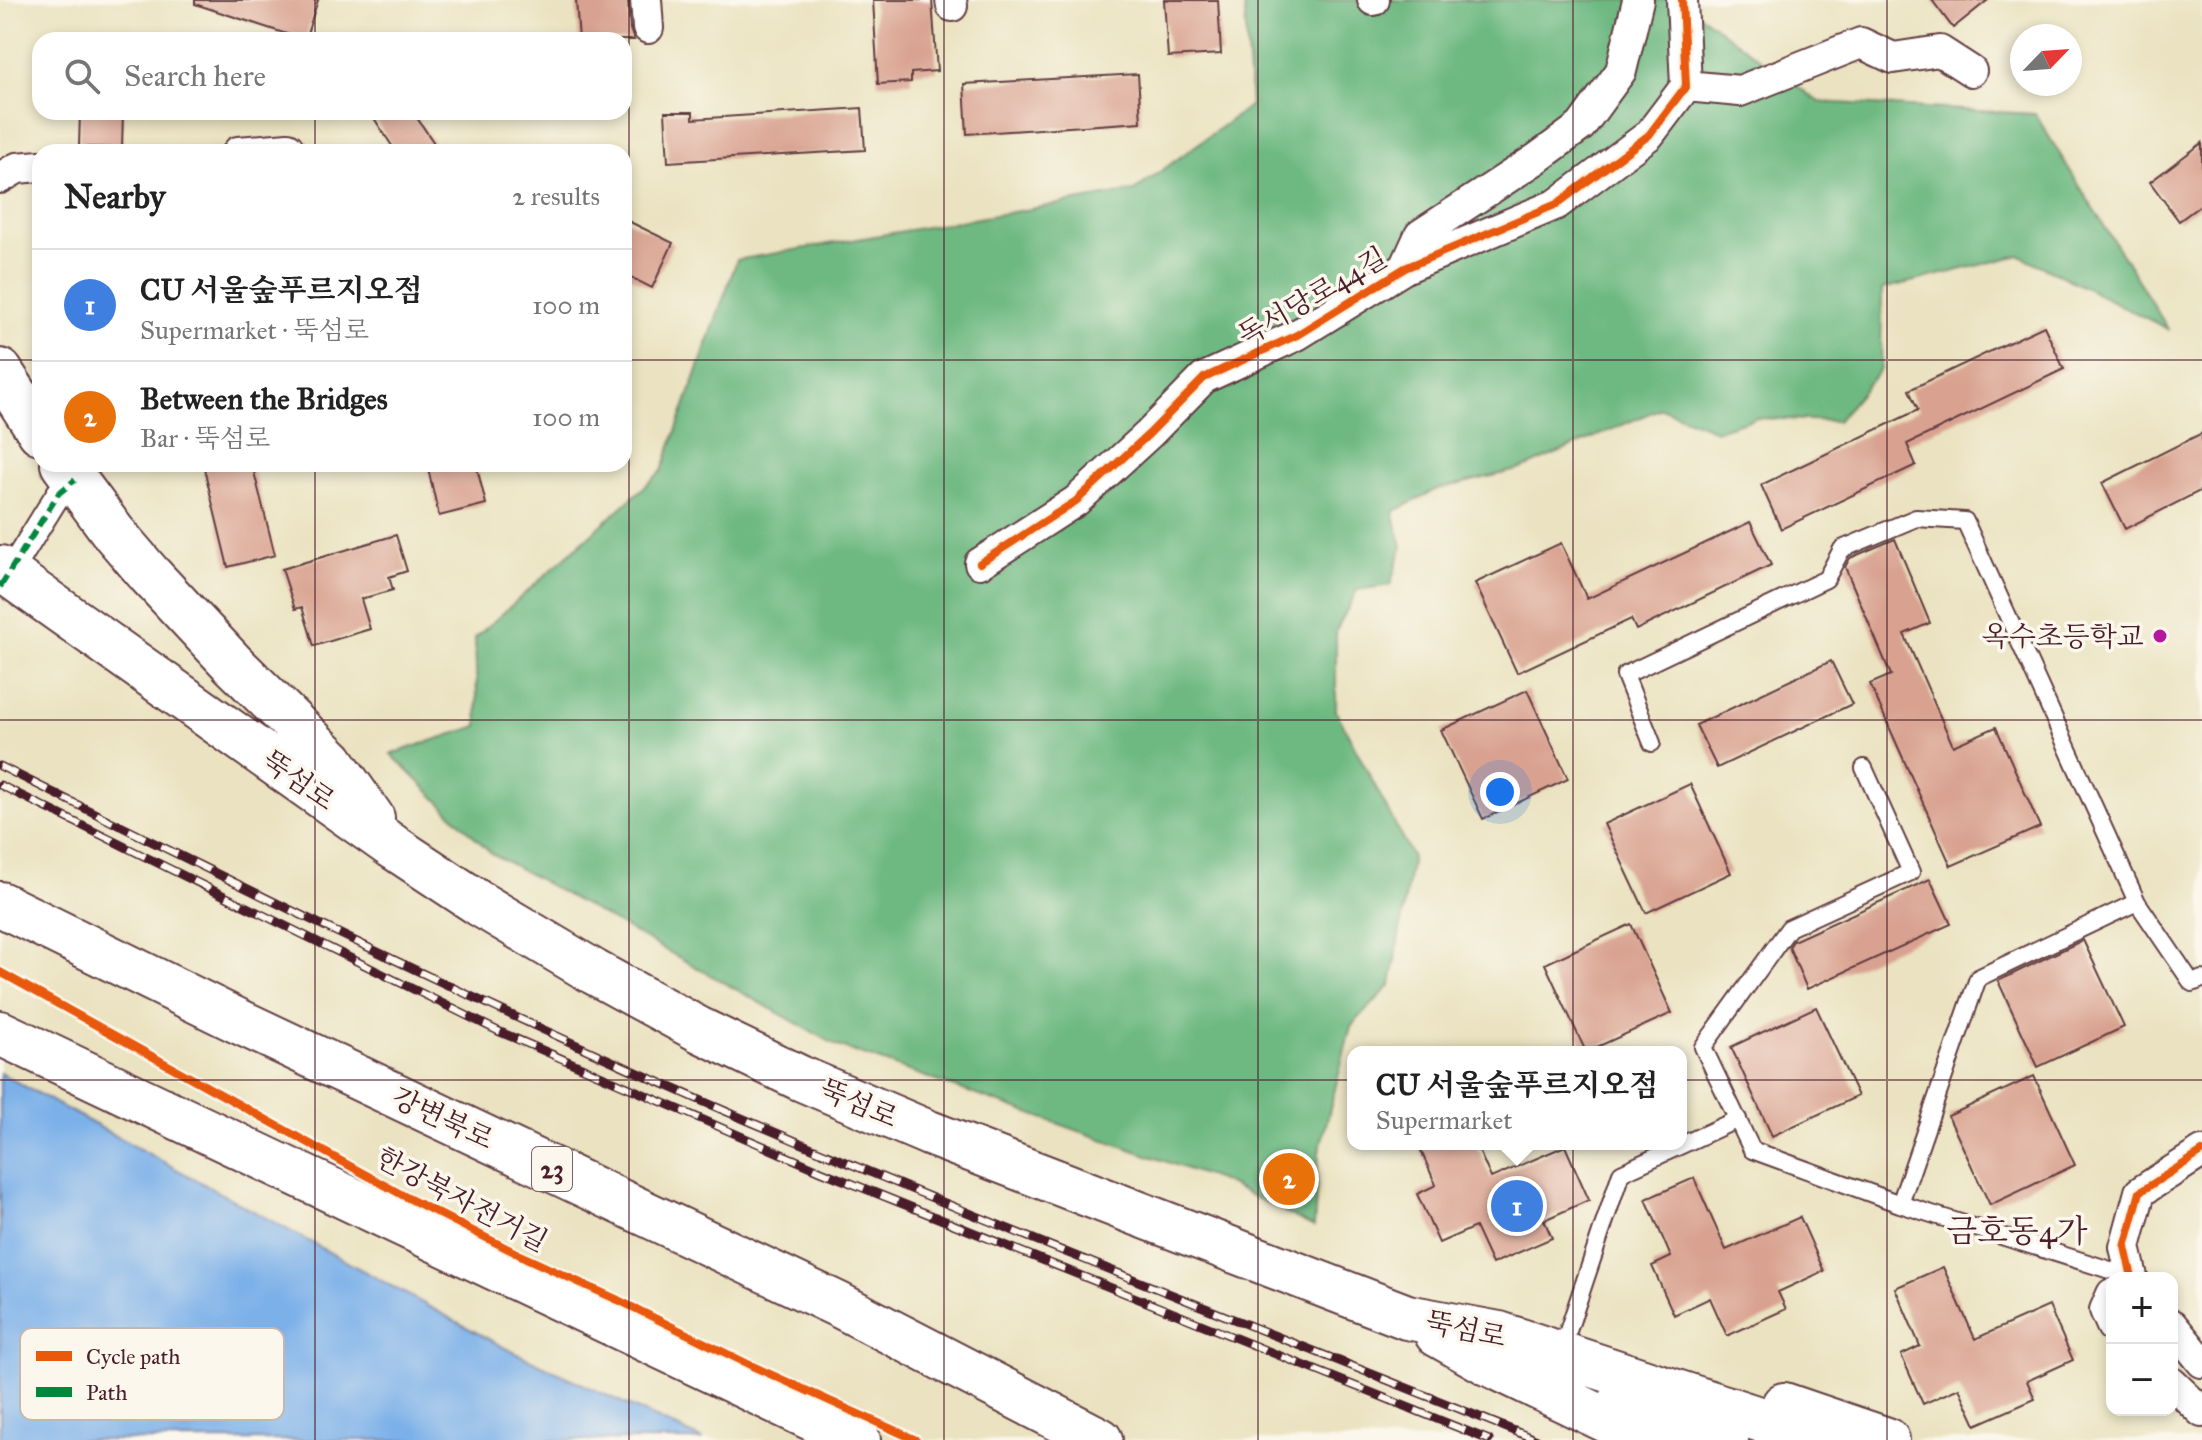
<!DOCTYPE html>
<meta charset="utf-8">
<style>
:root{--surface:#fff;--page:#f2f2f2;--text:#222;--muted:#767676;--line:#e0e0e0;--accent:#b5179e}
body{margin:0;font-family:"IM FELL Great Primer","Noto Serif KR",serif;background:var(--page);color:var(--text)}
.controls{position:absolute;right:24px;bottom:24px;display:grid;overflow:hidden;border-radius:16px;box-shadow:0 4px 12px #0003}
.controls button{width:72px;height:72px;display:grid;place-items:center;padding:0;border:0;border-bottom:2px solid var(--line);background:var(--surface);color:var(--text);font:40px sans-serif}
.compass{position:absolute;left:2010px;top:24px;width:72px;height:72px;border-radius:50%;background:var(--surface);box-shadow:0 4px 12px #0003;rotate:65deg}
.you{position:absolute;left:1500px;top:792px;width:28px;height:28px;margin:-20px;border:6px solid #fff;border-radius:50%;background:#1a73e8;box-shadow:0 0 0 12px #1a73e833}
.badge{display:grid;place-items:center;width:52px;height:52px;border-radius:50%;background:var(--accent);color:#fff;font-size:26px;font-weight:700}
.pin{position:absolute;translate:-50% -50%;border:4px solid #fff;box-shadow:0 2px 8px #0006}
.popup{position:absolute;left:1347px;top:1046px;width:340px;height:104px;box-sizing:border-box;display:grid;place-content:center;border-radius:16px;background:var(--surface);filter:drop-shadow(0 2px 6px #0005);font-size:26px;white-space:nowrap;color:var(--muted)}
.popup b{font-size:30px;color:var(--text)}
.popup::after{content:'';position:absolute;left:50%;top:100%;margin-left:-16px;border:16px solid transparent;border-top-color:var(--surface)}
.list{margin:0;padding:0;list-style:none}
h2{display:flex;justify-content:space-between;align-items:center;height:104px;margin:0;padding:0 32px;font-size:34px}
h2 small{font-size:26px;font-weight:400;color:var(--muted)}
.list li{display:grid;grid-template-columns:52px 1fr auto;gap:24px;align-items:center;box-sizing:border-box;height:112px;padding:0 32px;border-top:2px solid var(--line)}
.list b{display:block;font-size:30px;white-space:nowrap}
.list p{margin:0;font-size:26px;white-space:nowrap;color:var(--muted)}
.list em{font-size:26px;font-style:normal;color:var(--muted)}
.icon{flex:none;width:44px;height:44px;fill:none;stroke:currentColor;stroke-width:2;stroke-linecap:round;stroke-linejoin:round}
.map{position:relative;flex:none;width:2202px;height:1440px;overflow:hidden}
.search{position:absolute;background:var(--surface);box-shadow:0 4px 12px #0003;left:32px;top:32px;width:600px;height:88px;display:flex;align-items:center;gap:20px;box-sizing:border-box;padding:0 28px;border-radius:24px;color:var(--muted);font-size:30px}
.panel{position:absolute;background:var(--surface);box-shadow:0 4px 12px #0003;left:32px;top:144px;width:600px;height:328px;border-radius:24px}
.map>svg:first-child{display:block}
.forest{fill:#6eb982;stroke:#5c6c56;stroke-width:2}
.water{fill:#7bb0e9;stroke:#62688a;stroke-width:2}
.building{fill:#d9a290}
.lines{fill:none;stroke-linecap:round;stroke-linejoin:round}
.service-casing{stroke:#623c41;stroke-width:20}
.pedestrian-casing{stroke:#623c41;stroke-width:28}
.minor-casing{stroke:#623c41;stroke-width:34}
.secondary-casing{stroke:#623c41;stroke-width:48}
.trunk-casing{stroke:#623c41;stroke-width:48}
.service{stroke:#fff;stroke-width:16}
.pedestrian{stroke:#fff;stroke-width:24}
.minor{stroke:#fff;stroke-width:30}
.secondary{stroke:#fff;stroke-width:44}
.trunk{stroke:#fff;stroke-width:44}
.rail-casing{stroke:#4a1f2b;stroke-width:9}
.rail{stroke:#fbf7ec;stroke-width:6;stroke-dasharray:18;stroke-linecap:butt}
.quiet{stroke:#00873e;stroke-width:6;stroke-dasharray:12 6;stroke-linecap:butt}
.cycleway-casing{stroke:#fbf7ec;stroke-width:13}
.cycleway{stroke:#e8590c;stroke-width:8}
.grid{fill:none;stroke:#4a1f2b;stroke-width:2;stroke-opacity:0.55}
.poi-dot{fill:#b5179e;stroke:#fbf7ec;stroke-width:3}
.labels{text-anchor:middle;stroke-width:7;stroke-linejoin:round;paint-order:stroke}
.shield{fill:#fbf7ec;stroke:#7f6065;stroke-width:2}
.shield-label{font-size:26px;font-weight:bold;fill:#4a1f2b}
.street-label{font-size:28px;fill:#4a1f2b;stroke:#fbf7ec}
.poi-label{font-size:28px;fill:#4a1f2b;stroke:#fbf7ec;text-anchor:end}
.quarter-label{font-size:32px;fill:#4a1f2b;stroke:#fbf7ec}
.key{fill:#fbf7ec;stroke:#c6b6b2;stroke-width:2}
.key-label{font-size:22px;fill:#4a1f2b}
</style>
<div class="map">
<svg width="2202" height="1440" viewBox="0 0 2202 1440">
<rect width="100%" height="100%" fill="#fbf7ec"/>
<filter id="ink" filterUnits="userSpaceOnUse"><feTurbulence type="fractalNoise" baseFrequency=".0125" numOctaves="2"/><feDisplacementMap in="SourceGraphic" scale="16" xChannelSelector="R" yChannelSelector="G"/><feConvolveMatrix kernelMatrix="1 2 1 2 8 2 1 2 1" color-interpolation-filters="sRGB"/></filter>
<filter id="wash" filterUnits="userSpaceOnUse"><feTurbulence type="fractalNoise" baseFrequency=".006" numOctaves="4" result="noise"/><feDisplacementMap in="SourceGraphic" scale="32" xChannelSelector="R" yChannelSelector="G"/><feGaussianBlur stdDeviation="1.8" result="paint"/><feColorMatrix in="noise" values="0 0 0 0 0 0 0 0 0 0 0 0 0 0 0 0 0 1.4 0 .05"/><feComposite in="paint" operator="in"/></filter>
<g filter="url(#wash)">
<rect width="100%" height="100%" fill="#eae2c0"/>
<!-- forest -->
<path class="forest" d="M1244 0H1679L1819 102 2035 114 2168 329 2020 255 1882 289 1881 369 1837 421 1756 418 1716 430 1661 408 1521 469 1435 490 1393 512 1402 547 1390 585 1357 590 1336 631V711L1412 857 1391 985 1351 1026 1319 1152 1314 1227 1224 1182 838 1046 491 853 391 754 478 726 475 638 662 471 737 260 1134 191 1251 105Z"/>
<!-- water -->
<path class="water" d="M0 1073 505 1348 703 1440H0Z"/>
<g id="blocks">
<!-- building -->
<path class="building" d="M195 0H318L305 40 195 4Z
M576 0H628L630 29 634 40H579Z
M873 0H932L937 71 911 73V82L878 84Z
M1164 0H1218L1221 54 1168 57Z
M1932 0H1988L1953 28Z
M1138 74 1141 122 967 134 964 84Z
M862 108 865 150 668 162 665 112H693V119Z
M80 112H123L122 148 79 147Z
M370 112H413L440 152H396Z
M2202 143V204L2179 221 2150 182Z
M624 219 673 243 652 288 624 274Z
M2044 326 2064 369 1907 444 1916 465 1781 529 1761 485 1918 410 1909 390Z
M2202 433V490L2125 529 2102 483Z
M203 464H252L275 555 228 567Z
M427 464H476L486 504 439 516Z
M1750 522 1771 565 1636 630 1631 619 1517 673 1475 583 1561 543 1587 599Z
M396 535 407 571 389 577 393 590 361 599 370 629 314 646 302 607 295 609 282 569Z
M1895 539 1930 623 1904 634 1953 746 1996 727 2040 827 1951 866 1870 684 1891 675 1845 567 1850 558Z
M1831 661 1852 704 1717 768 1696 725Z
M1527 690 1568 779 1483 819 1441 730Z
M1690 784 1731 873 1646 913 1604 824Z
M1930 879 1951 924 1807 989 1789 947 1793 941Z
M1631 924 1672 1013 1586 1052 1545 964Z
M2083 940 2124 1027 2038 1067 1998 981Z
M1816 1007 1858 1096 1772 1136 1731 1047Z
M2034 1076 2075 1165 1990 1205 1948 1116Z
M1418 1144H1476L1491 1178 1565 1146 1589 1200 1544 1220 1552 1238 1492 1264 1475 1227 1439 1243 1417 1194 1436 1185Z
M1694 1178 1726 1250 1800 1217 1824 1271 1778 1292 1786 1309 1727 1336 1710 1298 1674 1315 1652 1266 1671 1257 1646 1199Z
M1943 1267 1975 1339 2049 1306 2073 1360 2027 1381 2035 1399 1976 1425 1959 1388 1923 1404 1901 1355 1920 1346 1895 1288Z"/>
</g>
</g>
<g filter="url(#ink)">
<use href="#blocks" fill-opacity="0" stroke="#623c41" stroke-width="2"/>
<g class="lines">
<defs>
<path id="service" d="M1652 743 1625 675 1826 579 1842 549 1916 518 1965 521 2137 902 2192 983 2202 979
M1864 768 1911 872 1789 928 1703 1047 1752 1150 1900 1204 2132 1277
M1900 1204 1978 978 2137 902
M1568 1331 1621 1173 1738 1119"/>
<path id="pedestrian" d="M4 582 59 493 75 480"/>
<path id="minor" d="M646 0 648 28
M951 0 952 6
M1373 0H1374
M1686 86 1740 91 1861 43 1893 58 1940 51 1971 71
M238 152 288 148
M0 178 17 168 40 166
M1405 268 1420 235 1536 159 1581 126 1621 71 1638 0
M980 563 1076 501 1149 434 1204 378 1297 335 1405 268 1557 204 1649 135 1686 86 1682 0
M2132 1277 2125 1247 2140 1192 2202 1152
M2112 1294 2105 1310 2112 1326
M2172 1325 2202 1362
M2172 1383 2202 1412"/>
<path id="secondary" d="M0 371 40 432
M63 464 113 532 149 574 233 664 332 761 372 818
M0 568 392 846 480 904 594 972 700 1030 800 1078 929 1133 1407 1317 1499 1334 1774 1424 1815 1440
M1437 1334 1490 1364 1648 1440
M1619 1405 1726 1440
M1784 1405 1887 1440"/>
<path id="trunk" d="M0 904 236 1020 839 1305 1100 1440
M0 1033 858 1440"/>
</defs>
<!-- service casing -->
<use href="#service" class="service-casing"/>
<!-- pedestrian casing -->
<use href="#pedestrian" class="pedestrian-casing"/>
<!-- minor casing -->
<use href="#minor" class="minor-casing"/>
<!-- secondary casing -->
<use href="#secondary" class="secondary-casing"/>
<!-- trunk casing -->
<use href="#trunk" class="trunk-casing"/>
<!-- service -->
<use href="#service" class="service"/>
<!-- pedestrian -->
<use href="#pedestrian" class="pedestrian"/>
<!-- minor -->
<use href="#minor" class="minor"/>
<!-- secondary -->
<use href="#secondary" class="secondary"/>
<!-- trunk -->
<use href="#trunk" class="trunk"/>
<defs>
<path id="rail" d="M0 766C234 883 468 999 709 1104 982 1222 1261 1329 1537 1440
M0 785 498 1031 821 1171 1489 1440"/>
</defs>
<!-- rail casing -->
<use href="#rail" class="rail-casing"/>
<!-- rail -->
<use href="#rail" class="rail"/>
<!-- quiet -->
<path class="quiet" d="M0 587 59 493 75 480"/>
<defs>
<path id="cycleway" d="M980 563 1076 501 1149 434 1204 378 1297 335 1405 268 1557 204 1649 135 1686 86 1682 0
M0 972 406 1197 526 1258 618 1300 750 1365 916 1440
M2132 1277 2125 1247 2140 1192 2202 1152"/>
</defs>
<!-- cycleway casing -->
<use href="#cycleway" class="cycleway-casing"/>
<!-- cycleway -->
<use href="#cycleway" class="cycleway"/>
</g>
</g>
<!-- grid -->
<path class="grid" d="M315 0V40M629 0V1440M944 0V1440M1258 0V1440M1573 0V1440M1887 0V1440M315 112V152M0 360H40M624 360H2202M315 464V1440M0 720H2202M0 1080H2202"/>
<!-- markers -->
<circle class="poi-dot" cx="2160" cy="636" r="8"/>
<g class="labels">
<!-- shield labels -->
<rect class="shield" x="532" y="1147" width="40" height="44" rx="6"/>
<g class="shield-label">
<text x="552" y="1178">23</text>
</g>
<!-- street labels -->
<g class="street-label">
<text transform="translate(1312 296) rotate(-30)" y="10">독서당로44길</text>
<text transform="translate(299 780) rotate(35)" y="10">뚝섬로</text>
<text transform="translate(859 1103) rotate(23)" y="10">뚝섬로</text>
<text transform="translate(443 1118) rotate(25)" y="10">강변북로</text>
<text transform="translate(462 1199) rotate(28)" y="10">한강북자전거길</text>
<text transform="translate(1466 1329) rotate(12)" y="10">뚝섬로</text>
</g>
<!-- poi labels -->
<g class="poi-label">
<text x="2144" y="646">옥수초등학교</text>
</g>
<!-- quarter labels -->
<g class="quarter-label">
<text x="2017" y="1242">금호동4가</text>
</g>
</g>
<!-- legend -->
<rect x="20" y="1328" width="264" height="92" rx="12" class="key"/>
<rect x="36" y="1351" width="36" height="10" fill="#e8590c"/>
<rect x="36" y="1387" width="36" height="10" fill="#00873e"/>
<g class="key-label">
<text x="86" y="1364">Cycle path</text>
<text x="86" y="1400">Path</text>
</g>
</svg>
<div class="controls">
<button>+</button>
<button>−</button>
</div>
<svg class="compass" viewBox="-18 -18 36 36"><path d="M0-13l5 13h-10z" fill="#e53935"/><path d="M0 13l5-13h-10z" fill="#767676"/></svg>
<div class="you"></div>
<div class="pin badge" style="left:1517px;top:1206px;background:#3f7fe0">1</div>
<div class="popup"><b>CU 서울숲푸르지오점</b>Supermarket</div>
<div class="pin badge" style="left:1289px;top:1179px;background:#e8710a">2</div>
<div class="search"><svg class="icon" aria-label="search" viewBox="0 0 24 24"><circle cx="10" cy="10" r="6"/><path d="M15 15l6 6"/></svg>Search here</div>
<section class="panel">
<h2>Nearby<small>2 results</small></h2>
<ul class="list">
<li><span class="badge" style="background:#3f7fe0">1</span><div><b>CU 서울숲푸르지오점</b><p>Supermarket · 뚝섬로</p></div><em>100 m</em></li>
<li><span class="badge" style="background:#e8710a">2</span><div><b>Between the Bridges</b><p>Bar · 뚝섬로</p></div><em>100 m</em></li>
</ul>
</section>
</div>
